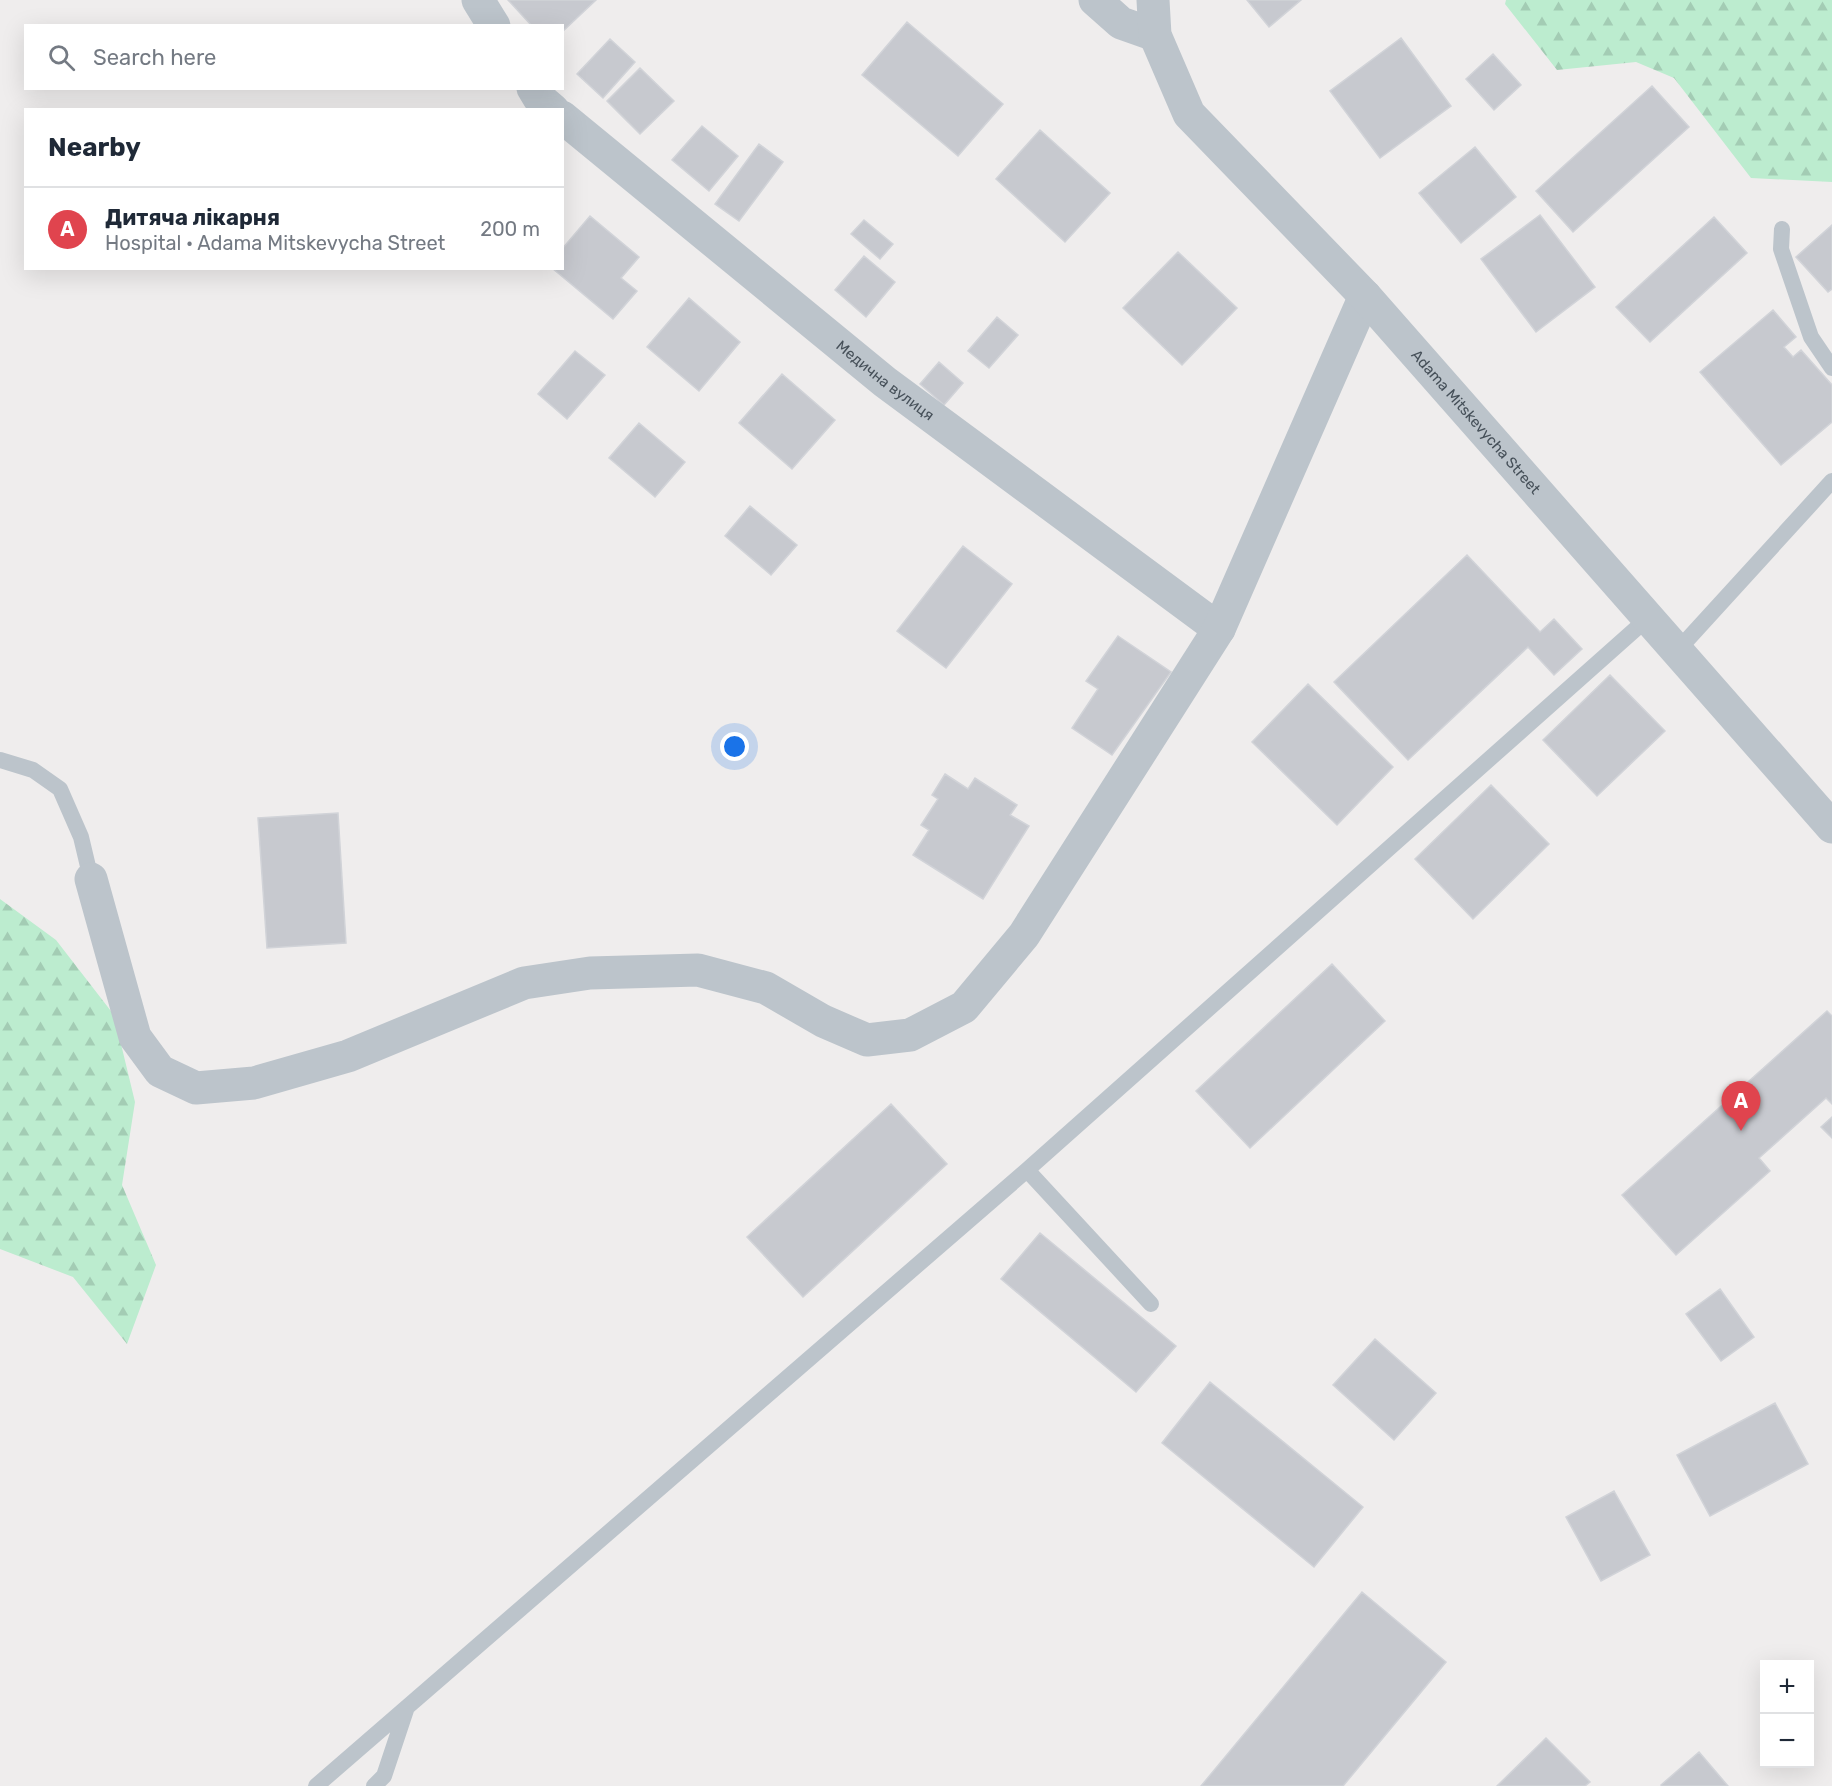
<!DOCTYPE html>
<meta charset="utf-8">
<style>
:root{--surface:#fff;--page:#f2f2f3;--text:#1f2937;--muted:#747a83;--line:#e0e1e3;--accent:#b45309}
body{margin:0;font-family:Rubik,sans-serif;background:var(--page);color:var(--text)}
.controls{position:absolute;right:18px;bottom:18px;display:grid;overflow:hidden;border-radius:0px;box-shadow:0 6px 24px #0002}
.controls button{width:54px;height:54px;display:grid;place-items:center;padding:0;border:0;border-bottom:2px solid var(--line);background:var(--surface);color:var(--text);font:30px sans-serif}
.you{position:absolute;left:735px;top:747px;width:21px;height:21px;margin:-15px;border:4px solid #fff;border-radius:50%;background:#1a73e8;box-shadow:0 0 0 9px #1a73e833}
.badge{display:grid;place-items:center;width:39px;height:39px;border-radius:50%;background:var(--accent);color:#fff;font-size:20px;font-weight:700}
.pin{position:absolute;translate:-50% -50px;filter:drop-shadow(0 2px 3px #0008)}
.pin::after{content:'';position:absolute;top:32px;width:21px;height:18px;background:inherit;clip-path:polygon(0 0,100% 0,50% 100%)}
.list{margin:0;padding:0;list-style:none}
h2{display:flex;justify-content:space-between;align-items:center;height:78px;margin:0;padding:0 24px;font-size:26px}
h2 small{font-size:20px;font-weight:400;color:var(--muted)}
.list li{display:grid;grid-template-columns:39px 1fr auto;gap:18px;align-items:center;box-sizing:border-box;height:84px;padding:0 24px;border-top:2px solid var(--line)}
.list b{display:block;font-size:22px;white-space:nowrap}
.list p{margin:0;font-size:20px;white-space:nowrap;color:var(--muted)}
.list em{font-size:20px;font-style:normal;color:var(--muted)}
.icon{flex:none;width:33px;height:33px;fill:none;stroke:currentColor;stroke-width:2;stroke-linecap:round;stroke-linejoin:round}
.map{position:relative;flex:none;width:1832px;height:1786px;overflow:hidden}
.search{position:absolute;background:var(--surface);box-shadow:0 6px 24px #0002;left:24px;top:24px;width:540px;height:66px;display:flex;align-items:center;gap:15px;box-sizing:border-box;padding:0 21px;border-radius:0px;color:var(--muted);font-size:22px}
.panel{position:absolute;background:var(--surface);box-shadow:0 6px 24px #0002;left:24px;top:108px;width:540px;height:162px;border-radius:0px}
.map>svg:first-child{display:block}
.forest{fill:url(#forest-firs)}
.building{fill:#c7c9cf;stroke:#d1d3d8;stroke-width:1.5}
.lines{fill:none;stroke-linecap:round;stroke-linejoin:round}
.service{stroke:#bcc4cb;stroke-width:16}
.minor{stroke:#bcc4cb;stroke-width:33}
.tertiary{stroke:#bcc4cb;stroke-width:33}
.labels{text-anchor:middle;stroke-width:4.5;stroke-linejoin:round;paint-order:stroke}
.street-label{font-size:15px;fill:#465059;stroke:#fff}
</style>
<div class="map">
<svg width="1832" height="1786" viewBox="0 0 1832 1786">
<defs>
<pattern id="forest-firs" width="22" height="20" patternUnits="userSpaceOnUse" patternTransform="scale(1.5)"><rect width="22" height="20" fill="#bceccf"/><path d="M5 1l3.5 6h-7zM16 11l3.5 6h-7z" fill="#a3ccb4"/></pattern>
</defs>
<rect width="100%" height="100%" fill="#efeded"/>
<!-- forest -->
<path class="forest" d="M1506 0H1832V182L1751 178 1674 78 1636 62 1557 70 1505 4Z
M0 899 56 940 114 1015 135 1102 122 1185 156 1265 127 1344 73 1277 0 1249Z"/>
<!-- building -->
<path class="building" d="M508 0H596L562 32V26H532Z
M1247 0H1301L1269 27Z
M907 22 1003 104 958 156 862 75Z
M1401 38 1451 106 1380 158 1330 91Z
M610 39 635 62 603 98 577 74Z
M1493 54 1521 85 1494 110 1466 79Z
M640 68 674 101 640 134 607 101Z
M1652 86 1689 127 1573 232 1536 191Z
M702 126 738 156 709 191 672 160Z
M1040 130 1110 193 1065 242 996 179Z
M759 144 783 162 739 221 715 204Z
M1475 147 1516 197 1461 243 1419 193Z
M1540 215 1595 287 1536 332 1481 259Z
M590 216 639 257 621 278 637 291 613 319 552 268H562V249Z
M1714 217 1747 253 1650 342 1616 307Z
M864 220 893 244 880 259 851 234Z
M1832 225V289L1828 292 1796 257Z
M1178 252 1237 308 1182 365 1123 308Z
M864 256 895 282 866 317 835 290Z
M689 298 740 342 699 391 647 347Z
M1773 310 1796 337 1784 347 1793 357 1801 350 1832 385V422L1781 465 1700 372Z
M997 317 1018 335 989 368 968 351Z
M575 351 605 375 567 419 538 394Z
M939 362 963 383 944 405 920 384Z
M782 374 835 420 792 469 739 423Z
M639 423 685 462 655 497 609 458Z
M750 506 797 545 771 575 725 536Z
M963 546 1012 584 946 668 897 631Z
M1467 555 1540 632 1554 619 1582 649 1554 675 1528 647 1408 760 1334 682Z
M1118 636 1171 672 1112 755 1072 728 1098 689 1086 681Z
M1610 675 1665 731 1597 796 1543 740Z
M1308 684 1393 767 1337 825 1252 742Z
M945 774 968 789 975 778 1017 805 1010 815 1029 826 983 899 913 855 929 830 921 825 938 799 932 795Z
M1491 785 1549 844 1473 919 1415 859Z
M338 813 346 943 267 948 258 818Z
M1332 964 1385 1021 1250 1148 1196 1091Z
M1827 1011 1832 1016V1104L1826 1098 1759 1158 1770 1171 1676 1255 1622 1195Z
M891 1104 947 1164 803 1297 747 1237Z
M1832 1117V1138L1821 1127Z
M1040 1233 1176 1346 1136 1392 1001 1279Z
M1720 1289 1754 1337 1721 1361 1686 1314Z
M1375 1339 1436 1393 1394 1440 1333 1385Z
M1210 1382 1363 1507 1314 1567 1162 1443Z
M1775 1403 1808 1464 1710 1516 1677 1455Z
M1614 1491 1650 1555 1601 1581 1566 1517Z
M1362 1592 1446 1662 1343 1786H1201Z
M1546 1738 1590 1782 1585 1786H1497Z
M1699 1752 1728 1786H1662L1661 1785Z"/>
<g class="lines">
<!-- service -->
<path class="service" d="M1782 229 1781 249 1811 337 1832 368
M1677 651 1832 481
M0 760 33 770 60 789 81 837 91 879
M1027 1170 1151 1304
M316 1786 1027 1170 1648 618
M374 1786 384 1776 407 1707"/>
<!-- minor -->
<g class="minor">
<path d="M478 0 494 26"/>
<path d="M1095 0 1121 23 1155 35"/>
<path d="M533 88 539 98 553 110"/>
<path id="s1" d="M562 117 885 382 1219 629"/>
<path d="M91 879 135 1037 160 1071 196 1088 254 1083 348 1056 524 983 590 973 698 970 766 988 823 1021 867 1040 910 1035 964 1007 1024 935 1219 629 1365 296"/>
</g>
<!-- tertiary -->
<path class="tertiary" id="s2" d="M1153 0 1155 35 1189 114 1365 296 1832 827"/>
</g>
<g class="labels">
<!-- street labels -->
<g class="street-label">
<text dy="5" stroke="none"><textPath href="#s1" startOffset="417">Медична вулиця</textPath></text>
<text dy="5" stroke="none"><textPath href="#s2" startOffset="542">Adama Mitskevycha Street</textPath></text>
</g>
</g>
</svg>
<div class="controls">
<button>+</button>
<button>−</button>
</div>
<div class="you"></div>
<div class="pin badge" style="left:1741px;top:1131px;background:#e0444e">A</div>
<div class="search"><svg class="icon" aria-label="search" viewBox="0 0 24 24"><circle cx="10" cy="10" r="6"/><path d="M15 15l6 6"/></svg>Search here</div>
<section class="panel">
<h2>Nearby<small></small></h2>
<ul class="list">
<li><span class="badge" style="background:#e0444e">A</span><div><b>Дитяча лікарня</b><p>Hospital · Adama Mitskevycha Street</p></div><em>200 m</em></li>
</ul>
</section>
</div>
